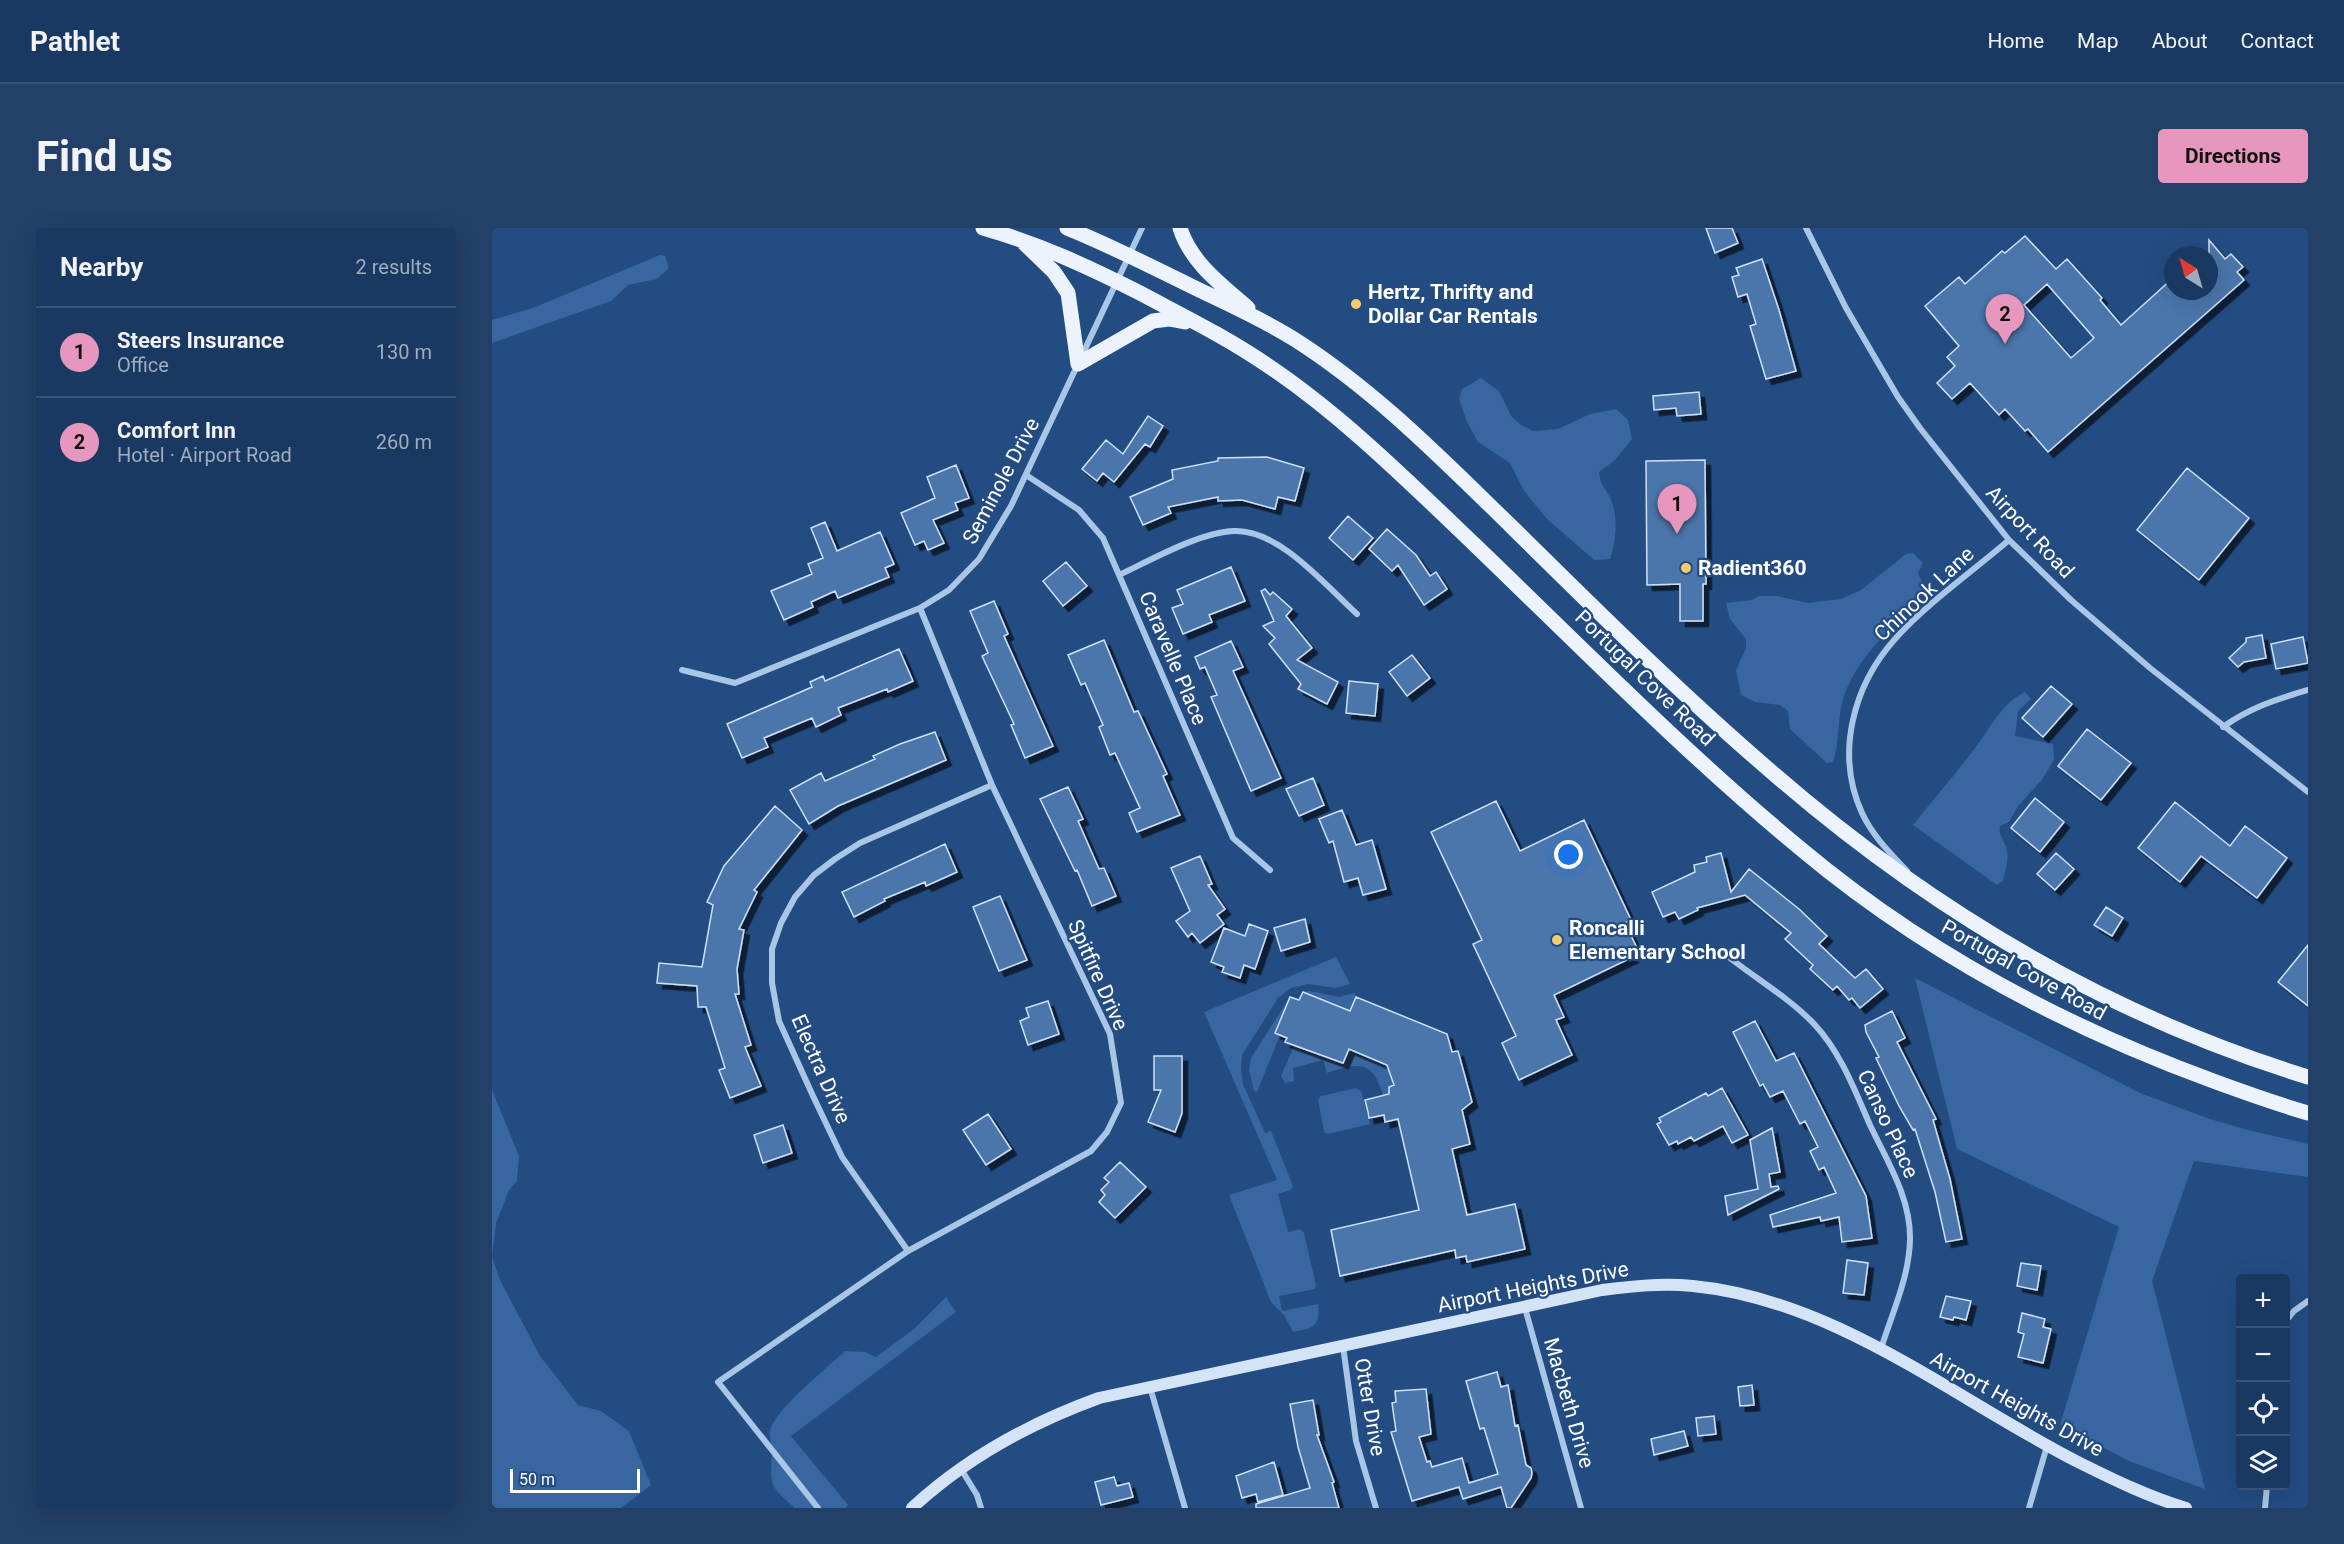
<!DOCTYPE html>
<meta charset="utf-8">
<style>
:root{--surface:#1a3962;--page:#234068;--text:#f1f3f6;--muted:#9facbe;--line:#385377;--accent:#e797bd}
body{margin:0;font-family:Roboto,sans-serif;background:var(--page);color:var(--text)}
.controls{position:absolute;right:18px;bottom:18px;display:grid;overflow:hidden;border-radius:6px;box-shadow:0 6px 24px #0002}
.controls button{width:54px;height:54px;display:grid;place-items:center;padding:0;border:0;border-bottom:2px solid var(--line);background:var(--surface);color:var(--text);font:30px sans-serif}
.compass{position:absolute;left:1672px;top:18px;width:54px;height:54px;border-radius:50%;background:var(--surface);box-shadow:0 6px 24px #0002;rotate:323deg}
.scale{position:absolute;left:18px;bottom:15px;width:130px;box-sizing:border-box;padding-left:6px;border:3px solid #fff;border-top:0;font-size:16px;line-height:21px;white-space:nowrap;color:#fff;-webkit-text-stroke:4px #234c82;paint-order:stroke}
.you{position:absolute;left:1077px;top:627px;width:21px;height:21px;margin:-15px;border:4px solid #fff;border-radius:50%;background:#1a73e8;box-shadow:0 0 0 9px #1a73e833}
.badge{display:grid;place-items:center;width:39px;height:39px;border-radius:50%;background:var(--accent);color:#111;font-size:20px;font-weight:700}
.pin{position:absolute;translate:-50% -50px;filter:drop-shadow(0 2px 3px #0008)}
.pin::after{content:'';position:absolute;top:32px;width:21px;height:18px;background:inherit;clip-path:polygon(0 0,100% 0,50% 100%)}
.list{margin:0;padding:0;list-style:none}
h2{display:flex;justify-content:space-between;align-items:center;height:78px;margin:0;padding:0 24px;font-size:26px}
h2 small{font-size:20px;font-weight:400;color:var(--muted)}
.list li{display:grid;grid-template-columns:39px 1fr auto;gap:18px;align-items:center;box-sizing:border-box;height:90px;padding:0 24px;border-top:2px solid var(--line)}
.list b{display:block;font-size:22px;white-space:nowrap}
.list p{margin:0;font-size:20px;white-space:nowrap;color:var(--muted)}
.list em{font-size:20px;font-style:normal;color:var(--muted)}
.icon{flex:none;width:33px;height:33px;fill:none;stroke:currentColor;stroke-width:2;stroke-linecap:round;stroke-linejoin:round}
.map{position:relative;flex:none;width:1816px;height:1280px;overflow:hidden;border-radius:6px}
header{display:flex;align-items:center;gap:36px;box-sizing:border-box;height:84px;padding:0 30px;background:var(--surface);border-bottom:2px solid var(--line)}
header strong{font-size:28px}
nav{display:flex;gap:33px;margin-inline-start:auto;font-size:21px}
.intro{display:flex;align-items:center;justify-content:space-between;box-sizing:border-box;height:144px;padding:0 36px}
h1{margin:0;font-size:42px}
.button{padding:15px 27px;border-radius:6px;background:var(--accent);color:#111;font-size:21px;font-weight:700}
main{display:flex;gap:36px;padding:0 36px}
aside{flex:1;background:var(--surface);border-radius:6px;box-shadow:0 6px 24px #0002}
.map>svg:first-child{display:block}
.green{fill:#3766a0}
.building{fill:#4b76ab;stroke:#cee0f6;stroke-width:1.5;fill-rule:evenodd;filter:url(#shadow)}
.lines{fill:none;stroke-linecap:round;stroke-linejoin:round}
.street{stroke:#aac6e7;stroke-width:6}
.secondary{stroke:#d5e3f6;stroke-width:12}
.primary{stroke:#ecf3fd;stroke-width:15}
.poi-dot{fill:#f3cd6d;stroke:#234c82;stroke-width:2}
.labels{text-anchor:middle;stroke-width:4.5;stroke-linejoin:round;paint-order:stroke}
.poi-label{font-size:21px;font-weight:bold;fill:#fff;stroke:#234c82;text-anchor:start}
.street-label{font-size:21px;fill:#fff;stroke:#234c82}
</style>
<header>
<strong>Pathlet</strong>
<nav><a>Home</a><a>Map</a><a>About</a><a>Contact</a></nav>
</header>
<div class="intro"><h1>Find us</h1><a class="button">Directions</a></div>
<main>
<aside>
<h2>Nearby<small>2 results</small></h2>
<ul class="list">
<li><span class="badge">1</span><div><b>Steers Insurance</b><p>Office</p></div><em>130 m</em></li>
<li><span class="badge">2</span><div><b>Comfort Inn</b><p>Hotel · Airport Road</p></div><em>260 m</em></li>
</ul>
</aside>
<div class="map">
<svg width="1816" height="1280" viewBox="0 0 1816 1280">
<defs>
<filter id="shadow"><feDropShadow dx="5.5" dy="5.5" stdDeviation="0" flood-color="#0009"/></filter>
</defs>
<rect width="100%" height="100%" fill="#234c82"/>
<!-- green -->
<path class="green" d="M168 27 173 28 177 40 165 51 136 57 119 73 0 115V92L41 80Z
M989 150 1007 163 1019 188 1029 197 1041 203 1066 201 1098 186 1124 181 1136 192 1140 211 1123 232 1107 244C1109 261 1116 262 1120 274 1126 292 1124 314 1118 331L1102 332 1055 291 1032 263 1018 235 986 214 975 194 967 171 970 161Z
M1421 325 1431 335 1426 345 1434 362C1405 397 1366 425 1351 471 1345 492 1348 514 1341 534L1335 535 1298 501 1296 483 1288 477 1263 474 1249 467 1244 442 1254 420V411L1238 391 1234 375 1260 372 1267 368H1285L1316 375 1349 371 1369 362 1414 326Z
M1533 464 1539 471 1526 483 1523 508 1561 516 1562 532 1549 553 1526 578 1517 594 1508 598C1506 609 1513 612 1515 622 1517 631 1513 644 1511 653L1505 657 1421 597C1444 568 1468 541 1489 512 1503 492 1511 475 1533 464Z
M844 729 858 756 844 760 816 756 799 760 786 770 750 827 749 842 751 856 773 905 779 903 799 953 801 959 799 962 786 966 796 1004 808 1001 812 1005 824 1057 823 1061 787 1068 790 1083 826 1076C829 1099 821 1100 801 1104L792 1087 779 1074 737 967 785 952 712 784Z
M1423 750 1648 865 1718 891 1756 902 1816 916V949L1702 933 1660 1053 1713 1261 1637 1233 1568 1197 1627 999 1465 921Z
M817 763 847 769 862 765 864 769 858 783 811 764Z
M798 769 783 804 788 807 765 864 762 863 757 842 759 830Z
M809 815 839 827 838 830 851 835 857 821 899 839 897 844 902 857 897 859V866L891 868C881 831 866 835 835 845L831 832 801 840 802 853 793 855 789 848 802 818 807 820Z
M864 860 869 863 878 896 836 906 832 904 826 871 829 868Z
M0 862 27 928 25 953 17 962 4 995 0 1029 8 1052 48 1128 86 1177 109 1183 137 1203 159 1257 129 1280H0Z
M454 1069 464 1084 299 1208 356 1277 354 1280H303C278 1258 278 1259 280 1225 281 1218 276 1210 278 1203 283 1181 335 1140 353 1123L373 1124 384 1129 422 1101Z"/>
<!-- building -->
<path class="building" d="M1214 0H1240L1246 15 1223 25Z
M1533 8 1564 41 1575 31 1610 70 1608 72 1629 97 1681 50V63H1717V12L1733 31 1739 26 1751 39 1745 44 1752 52 1556 224 1536 201 1533 203 1513 181 1507 187 1478 155 1460 171 1445 155 1463 138 1455 129 1467 118 1433 78 1467 49 1473 56 1510 23 1513 25ZM1555 56 1602 110 1579 130 1532 77Z
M1270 31 1287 82 1304 143 1274 151 1258 98 1264 96 1255 66 1246 69 1240 49 1247 47 1244 40Z
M1207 164 1209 186 1185 188 1184 180 1162 182 1161 168Z
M656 188 671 198 658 219 653 216 622 254 611 245 605 253 590 241 614 212 631 226Z
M775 229 812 240 803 273 786 269 783 281 750 272 726 273V269L676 279 679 285 651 297 638 269 681 251 680 242 726 233V230Z
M1213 232 1214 356H1211V393H1188V356L1155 357 1154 233Z
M464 237 477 270 463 275 466 282 441 292 452 315 436 322 432 313 423 317 409 285 443 270 435 249Z
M1695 240 1757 290 1707 352 1645 302Z
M856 288 881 310 861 332 837 310Z
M333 294 345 323 388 304 402 336 393 340 397 349 346 370 343 363 319 374 321 379 292 392 279 363 320 346 316 336 331 330 319 300Z
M895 301 924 327 938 348 944 344 955 361 932 377 906 337 900 343 877 321Z
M574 334 595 358 571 378 551 353Z
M739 339 753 373 717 387 720 394 691 406 680 380 691 376 685 362Z
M773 361 778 367 781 364 800 381 794 388 820 420 805 432 846 454 835 476 806 461 809 456 777 416 783 410 771 398 782 393 769 363Z
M502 373 516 406 512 408 561 518 533 530 519 497 522 496 490 428 496 425 478 383Z
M1770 407 1774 430 1752 434 1746 439 1737 430 1754 414V410Z
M1811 409 1816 435 1784 441 1779 416Z
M612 412 642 484 646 483 675 546 671 548 688 587 645 604 637 585 648 580 623 525 618 527 607 499 611 497 593 455 589 457 576 427Z
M739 413 751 439 741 443 789 550 759 563 719 469 725 467 713 439 708 441 703 429Z
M407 421 421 453 396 464 395 461 346 480 349 487 324 499 320 490 272 510 276 519 250 530 235 496 320 459 318 454 331 448 333 453Z
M920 427 938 450 915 468 897 444Z
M857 453 886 456 883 488 854 485Z
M1559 458 1580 476 1551 509 1530 490Z
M1595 501 1639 535 1609 572 1566 538Z
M443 504 454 532 346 578 317 596 298 562 329 545 333 553 383 531 381 528 408 516Z
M821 550 832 577 807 588 794 561Z
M576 559 591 591 586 593 607 641 612 640 624 668 600 678 585 642 583 643 548 571Z
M1543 570 1572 594 1548 624 1519 600Z
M1004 573 1028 623 1092 592 1139 692 1133 695 1145 720 1137 723 1141 729 1062 767 1072 789 1064 792 1080 827 1027 852 1010 815 1024 808 981 716 990 712 939 604Z
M1683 574 1738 618 1753 598 1795 630 1765 670 1709 628 1688 654 1646 620Z
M283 578 310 602 262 662 265 664 247 701 252 702 245 741 247 766H243L259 817 253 819 269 858 238 870 227 842 233 840 214 779H206L205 758 165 755 167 735 210 739 221 677 215 674 232 638Z
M850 582 864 617 880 612 894 661 871 667 866 650 852 654 841 613 837 615 827 591Z
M453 616 465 644 434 658 433 654 392 671 393 673 362 689 350 664Z
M1229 625 1239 664 1257 641 1307 681 1335 708 1327 716 1363 750 1374 741 1391 761 1368 780 1360 770 1357 772 1345 758 1341 762 1318 741 1321 737 1293 711 1299 705 1253 667 1205 680 1206 682 1187 691 1183 684 1171 689 1160 664 1203 644 1202 637 1215 634 1214 629Z
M1564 625 1582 641 1563 662 1545 646Z
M708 628 720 656 716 657 733 681 725 687 732 696 708 715 700 705 696 709 684 693 698 683 679 640Z
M508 668 535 732 507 743 481 679Z
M1614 679 1631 690 1620 708 1602 697Z
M813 691 818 714 789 723 782 700Z
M757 696 776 703 763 741 752 737 748 750 730 744 732 739 719 734 732 700 753 708Z
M1816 717V778L1786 754Z
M811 764 858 783 864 769 955 806 960 824 966 823 980 874 970 882 978 916 960 921 975 987 1023 976 1033 1021 975 1034 974 1028 964 1030 963 1022 848 1048 839 1002 927 982 906 891 893 894 892 887 877 890 876 884 873 872 897 866V859L902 857 895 837 857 821 851 835 793 814 795 810 783 805 798 769 807 772Z
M556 773 567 806 536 817 528 793 537 789 534 780Z
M1400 783 1413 810 1405 814 1444 891 1441 892 1458 951 1470 1011 1454 1014 1443 964 1423 901 1421 902 1407 878 1384 830 1387 829 1374 804 1373 797Z
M1263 793 1284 833 1302 825 1374 968 1380 1010 1350 1014 1347 989 1329 993 1328 989 1281 999 1278 987 1344 965 1332 939 1327 942 1318 923 1326 919 1313 893 1308 896 1291 863 1278 869 1271 856 1268 858 1241 804Z
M662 828H690V885L683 904 656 894 669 862H662Z
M1230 860 1256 907 1240 915 1231 898 1202 913 1199 909 1186 916 1185 913 1177 917 1165 896 1169 894 1167 890 1214 865 1216 868Z
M496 886 519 921 494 937 471 902Z
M291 897 300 925 271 935 262 907Z
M1280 900 1288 944 1277 946 1279 959 1286 958 1287 961 1236 987 1233 968 1266 961 1258 912Z
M628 934 654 959 623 990 607 974 613 967 609 962 617 954 612 950Z
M1355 1032 1376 1035 1372 1067 1351 1065Z
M1529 1035 1549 1038 1545 1062 1525 1058Z
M1454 1068 1479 1073 1474 1092 1462 1089 1461 1092 1448 1089Z
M1530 1085 1553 1091 1551 1099 1559 1101 1551 1135 1526 1129 1532 1106 1526 1104Z
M1005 1144 1009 1159 1016 1157 1023 1198 1026 1197 1034 1237 1039 1240 1040 1245 1039 1250 1019 1280H1015L1009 1259 971 1271 967 1259 920 1273 899 1204 904 1203 900 1175 904 1174 903 1163 934 1161 939 1206 927 1209 935 1234 938 1233 940 1239 970 1230 977 1255 1006 1246 992 1200 988 1201 974 1153Z
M1260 1157 1262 1177 1248 1178 1246 1159Z
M821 1172 827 1207H825L842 1254 840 1255 847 1280H764V1276L818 1260 806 1219 798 1176Z
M1222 1188 1224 1206 1206 1208 1204 1190Z
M1192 1203 1196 1218 1162 1227 1159 1211Z
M782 1234 791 1267 766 1274 764 1266 750 1270 744 1248Z
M622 1249 625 1258 637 1255 641 1269 609 1277 603 1254Z"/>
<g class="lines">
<!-- street -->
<path class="street" d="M1314 0 1354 80 1406 169 1428 200 1517 312 1579 372 1658 440 1816 564
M534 247 587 282 611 310 741 610 778 642
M627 347C659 332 708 304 742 303 787 301 834 358 865 386
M190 442 243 455 428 380 457 362 487 331 519 278 650 0
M1731 499C1757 480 1785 471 1816 462
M1415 643C1398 625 1380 607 1370 585 1343 526 1361 458 1403 411 1434 376 1481 343 1517 312
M1238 730C1266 752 1300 772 1323 797 1349 825 1363 863 1378 897 1395 933 1419 970 1418 1012 1417 1050 1400 1085 1389 1121
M416 1023 350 929 321 868 287 793 280 755V721L289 695 303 669 322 647 343 631 368 615 500 557
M1033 1080 1089 1280
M1794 1093 1802 1083 1816 1073
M851 1118 864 1213 884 1280
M658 1159 693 1280
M469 1241 485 1267 489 1280
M326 1280 226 1154 416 1023 599 923 615 904 629 875 618 806 500 557 428 380
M1537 1280 1555 1218
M1773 1280 1775 1258"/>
<!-- secondary -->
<path class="secondary" d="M420 1280C474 1230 538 1195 607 1170L1110 1062C1141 1058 1170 1055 1201 1058 1344 1072 1461 1170 1586 1234 1620 1251 1657 1269 1694 1280"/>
<!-- primary -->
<path class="primary" d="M491 0C547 16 597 39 648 65 691 88 734 109 775 137 851 188 917 254 983 317 1090 420 1195 527 1309 621 1432 724 1573 799 1724 854 1754 865 1785 876 1816 885
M575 0C615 16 654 36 693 55 729 73 767 89 802 111 884 163 952 233 1021 300 1106 384 1191 468 1282 546 1439 682 1617 788 1816 849
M688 0C699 35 730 57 756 80
M532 15 562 44 576 65 586 136 661 93 677 91 693 94"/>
</g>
<!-- markers -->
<g class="poi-dot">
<circle cx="864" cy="76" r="6"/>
<circle cx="1194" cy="340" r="6"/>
<circle cx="1065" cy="712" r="6"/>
</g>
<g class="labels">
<!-- poi labels -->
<g class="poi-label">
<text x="876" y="71">Hertz, Thrifty and<tspan x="876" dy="24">Dollar Car Rentals</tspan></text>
<text x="1206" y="347">Radient360</text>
<text x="1077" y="707">Roncalli<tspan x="1077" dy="24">Elementary School</tspan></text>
</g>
<!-- street labels -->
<g class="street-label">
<text transform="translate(509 253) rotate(-62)" y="7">Seminole Drive</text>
<text transform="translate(1538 304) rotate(47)" y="7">Airport Road</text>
<text transform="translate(1432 366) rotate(-43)" y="7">Chinook Lane</text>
<text transform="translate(681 430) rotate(67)" y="7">Caravelle Place</text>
<text transform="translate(1153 450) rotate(44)" y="7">Portugal Cove Road</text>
<text transform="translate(1532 742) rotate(29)" y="7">Portugal Cove Road</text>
<text transform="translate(606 747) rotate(66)" y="7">Spitfire Drive</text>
<text transform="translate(329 841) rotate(66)" y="7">Electra Drive</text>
<text transform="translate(1396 896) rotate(65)" y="7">Canso Place</text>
<text transform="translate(1041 1059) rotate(-11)" y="7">Airport Heights Drive</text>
<text transform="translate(1077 1175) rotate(74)" y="7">Macbeth Drive</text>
<text transform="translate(1525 1176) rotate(29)" y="7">Airport Heights Drive</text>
<text transform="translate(878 1179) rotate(80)" y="7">Otter Drive</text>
</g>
</g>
</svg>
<div class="controls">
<button>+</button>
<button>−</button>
<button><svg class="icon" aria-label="locate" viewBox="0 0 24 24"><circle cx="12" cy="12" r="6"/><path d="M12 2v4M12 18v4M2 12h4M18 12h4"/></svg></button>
<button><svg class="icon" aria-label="layers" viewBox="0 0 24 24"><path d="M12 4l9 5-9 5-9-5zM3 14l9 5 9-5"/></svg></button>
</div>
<svg class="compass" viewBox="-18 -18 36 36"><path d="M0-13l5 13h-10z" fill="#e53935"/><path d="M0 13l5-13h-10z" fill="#9facbe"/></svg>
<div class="scale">50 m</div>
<div class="you"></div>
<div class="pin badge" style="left:1185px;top:306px">1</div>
<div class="pin badge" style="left:1513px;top:116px">2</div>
</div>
</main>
